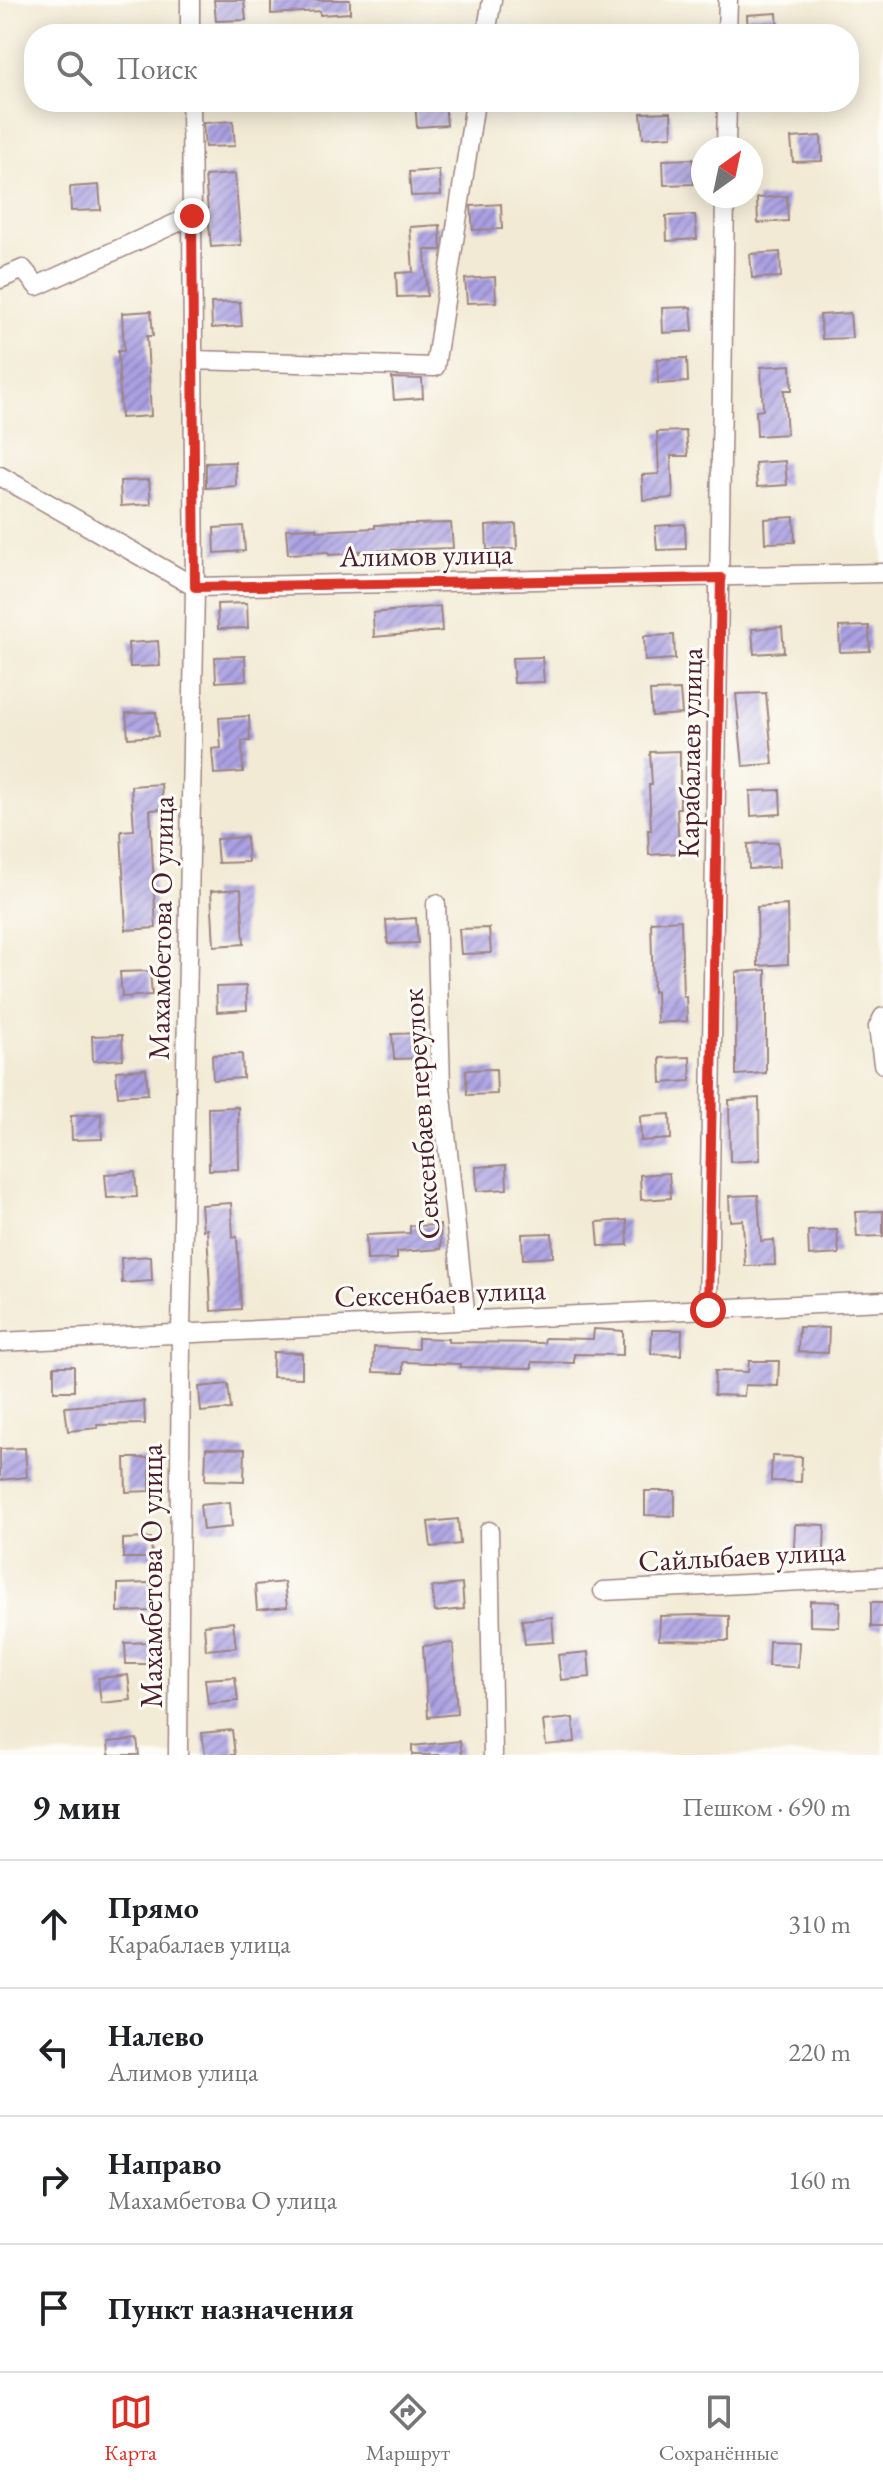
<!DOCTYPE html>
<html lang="ru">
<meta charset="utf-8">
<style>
:root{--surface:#fff;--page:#f2f2f2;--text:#202124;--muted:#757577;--line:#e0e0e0;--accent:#d93025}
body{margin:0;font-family:"EB Garamond",serif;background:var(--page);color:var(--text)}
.compass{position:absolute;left:691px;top:136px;width:72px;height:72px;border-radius:50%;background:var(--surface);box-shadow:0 4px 20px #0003;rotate:33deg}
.stop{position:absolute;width:24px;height:24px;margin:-18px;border:6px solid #d93025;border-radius:50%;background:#fff}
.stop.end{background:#d93025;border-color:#fff;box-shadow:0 2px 8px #0008}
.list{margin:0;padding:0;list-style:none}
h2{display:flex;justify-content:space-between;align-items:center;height:104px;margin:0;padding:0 32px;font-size:34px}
h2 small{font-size:26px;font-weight:400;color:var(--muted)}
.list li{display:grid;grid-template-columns:52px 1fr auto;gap:24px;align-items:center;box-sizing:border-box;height:128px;padding:0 32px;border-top:2px solid var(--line)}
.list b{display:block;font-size:30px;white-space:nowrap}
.list p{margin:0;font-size:26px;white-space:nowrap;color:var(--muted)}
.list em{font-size:26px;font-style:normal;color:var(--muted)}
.icon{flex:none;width:44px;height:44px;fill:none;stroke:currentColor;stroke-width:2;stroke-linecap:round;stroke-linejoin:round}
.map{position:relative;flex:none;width:883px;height:1755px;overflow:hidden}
.search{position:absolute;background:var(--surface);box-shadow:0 4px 20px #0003;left:24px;right:24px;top:24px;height:88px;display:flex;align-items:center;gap:20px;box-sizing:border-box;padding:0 28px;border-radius:32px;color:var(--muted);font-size:30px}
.sheet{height:616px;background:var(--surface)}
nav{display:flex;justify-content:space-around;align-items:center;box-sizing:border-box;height:112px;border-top:2px solid var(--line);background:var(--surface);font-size:22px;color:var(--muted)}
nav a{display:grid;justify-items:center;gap:4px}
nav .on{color:var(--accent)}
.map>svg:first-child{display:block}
.building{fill:url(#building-hatch)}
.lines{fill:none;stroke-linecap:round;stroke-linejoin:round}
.minor-casing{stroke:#9e8480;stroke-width:21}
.minor{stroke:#fff;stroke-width:18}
.route{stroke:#d93025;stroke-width:10}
.labels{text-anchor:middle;stroke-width:6;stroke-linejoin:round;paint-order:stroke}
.street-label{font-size:30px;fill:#4a1f2b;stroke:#fdfcf7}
</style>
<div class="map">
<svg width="883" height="1755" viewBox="0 0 883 1755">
<defs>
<pattern id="building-hatch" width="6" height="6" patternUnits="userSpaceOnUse" patternTransform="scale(2)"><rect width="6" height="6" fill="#aaa0e2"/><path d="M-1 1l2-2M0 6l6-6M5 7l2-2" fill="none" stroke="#8c82b7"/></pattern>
</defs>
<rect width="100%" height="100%" fill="#fdfcf7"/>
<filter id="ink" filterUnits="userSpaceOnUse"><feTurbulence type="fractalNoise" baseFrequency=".0125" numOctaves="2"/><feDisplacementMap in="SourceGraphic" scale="16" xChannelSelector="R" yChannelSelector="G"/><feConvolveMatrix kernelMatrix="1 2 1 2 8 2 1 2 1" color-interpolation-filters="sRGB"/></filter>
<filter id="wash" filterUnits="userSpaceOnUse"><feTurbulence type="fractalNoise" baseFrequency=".006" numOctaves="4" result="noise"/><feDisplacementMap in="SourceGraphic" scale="32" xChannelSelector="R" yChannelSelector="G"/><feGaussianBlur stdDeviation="1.8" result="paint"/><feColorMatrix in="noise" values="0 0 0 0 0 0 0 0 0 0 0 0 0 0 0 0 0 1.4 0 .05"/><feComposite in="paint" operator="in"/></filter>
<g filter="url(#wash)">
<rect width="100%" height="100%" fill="#f2ead4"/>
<g id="blocks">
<!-- building -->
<path class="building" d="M214 0H244L246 20 216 21Z
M271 0H350V13L320 15V11L271 14Z
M777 13 778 34H748L747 15Z
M415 102H445L447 125 417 127Z
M671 112 672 136 643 138 641 113Z
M233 121 235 146 205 147 203 123Z
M821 136 822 161 793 162 791 138Z
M693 159 694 184 664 185 663 160Z
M439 170 441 195 411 196 409 172Z
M235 174 241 245 211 247 205 176Z
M99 185 101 210 71 211 70 187Z
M787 196 788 221 758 223 757 198Z
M501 204 502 229 473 230 471 206Z
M695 215 697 239 667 241 666 216Z
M440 225 441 250H425L427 296 397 297 396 273 413 272 410 227Z
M780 252 781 277 752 278 750 254Z
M495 277 496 302 467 303 465 279Z
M240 302 242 326 212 328 211 303Z
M691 307 693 331 663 333 662 308Z
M151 311 153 336H147L151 416 121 418 118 351H124L122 313Z
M850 313 852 338 822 339 820 315Z
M687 358 688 382 658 384 657 359Z
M791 365 792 390H784L787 434 757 436 756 411 763 410 761 367Z
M392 378 422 379 423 398 394 400Z
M686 431 688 456H671L673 498 643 500 642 475 659 474 657 432Z
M785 461 787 485 757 487 755 463Z
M235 462 236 486 206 488V463Z
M149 480 151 504 121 506 120 481Z
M794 517 795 542 765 543 764 519Z
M451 523 453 548 359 551V553L329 555V552L288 554 286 529 316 528V531L375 528V525Z
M516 524 517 549 487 550 486 526Z
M685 524 686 549 657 550 655 526Z
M243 526 245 551 215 553 214 528Z
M247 603 248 628 218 629 217 604Z
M440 606 442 631 374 637 373 613Z
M869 626 870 651 840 652 839 627Z
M782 627 784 652 754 654 752 629Z
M674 635 675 659 645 661 644 636Z
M158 641 160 666 130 667 128 643Z
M245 656 246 680 216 682 215 657Z
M542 657 544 682 514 683 512 658Z
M680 690 682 714 652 716 650 691Z
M766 693 773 764 743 766 736 694Z
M156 712 158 736 128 738 126 713Z
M249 716 250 741H242L243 772 214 774 212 749 221 748 219 718Z
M680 751V808H677L679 853 649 855 648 830H651L649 785H652L650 752Z
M161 784 163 809 150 810 156 928 126 930 121 831 134 830 131 786Z
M780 790 781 814 751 816 750 791Z
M246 837 248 862 218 863 216 839Z
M778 842 779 867 749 869 748 844Z
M241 889 244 944 214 946 211 891Z
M787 905 788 964 758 966 757 907Z
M416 918 418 943 388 944 386 920Z
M681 920 683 997 686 996 687 1021 657 1023 656 991 653 992 651 922Z
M489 928 491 953 461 954 459 929Z
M766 970V1073L736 1075V972Z
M150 971 152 995 122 997 120 972Z
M246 986 247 1010 217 1012 216 987Z
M422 1033 424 1058 394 1059 392 1034Z
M122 1035 123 1059 93 1061 92 1036Z
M242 1054 243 1078 213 1080 212 1055Z
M690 1057 691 1081 661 1083 660 1058Z
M146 1069 148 1094 118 1096 116 1071Z
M496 1069 497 1094 467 1095 466 1070Z
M759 1098 760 1160 730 1162 729 1100Z
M238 1107 239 1169 209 1170 208 1108Z
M101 1114 102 1139 72 1140 71 1116Z
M670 1114 671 1139 641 1141 640 1116Z
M506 1165 507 1189 477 1191 476 1167Z
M135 1172 137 1197 107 1198 105 1174Z
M669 1173 671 1198 641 1200 640 1175Z
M758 1195 761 1241 774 1240 775 1265 745 1266 743 1220 730 1221 729 1196Z
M231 1203 233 1237H237L241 1309 211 1311 207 1229 203 1230 201 1205Z
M883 1211V1236L857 1237 855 1212Z
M627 1220 628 1245 599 1246 597 1222Z
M440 1225 441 1249 397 1252V1259L367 1260 366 1235 410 1233V1226Z
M837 1230 839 1254 809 1256 808 1231Z
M552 1233 553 1257 523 1259 522 1234Z
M151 1256 152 1281 122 1283 121 1258Z
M799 1327 829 1328 828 1353 798 1352Z
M594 1329 623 1331V1355L574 1354V1363L532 1362V1368L460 1367V1364L403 1362V1373L373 1372 374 1347 418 1349V1338L448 1339V1342L544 1343 545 1338 593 1339Z
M652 1330H682L681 1355 651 1354Z
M273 1352 302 1353V1378L272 1377Z
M749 1361H779L778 1386 745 1385 744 1396 714 1395 715 1371 748 1372Z
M54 1366H74V1391H54Z
M228 1384 231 1409 201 1412 199 1387Z
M144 1401 145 1424 97 1425 98 1428 68 1431 65 1407Z
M25 1448 27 1477 0 1480V1449Z
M206 1448 245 1449 244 1481 205 1480Z
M772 1456 802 1457 801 1482 771 1481Z
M125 1458H150V1491L126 1492Z
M645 1491H675V1516L645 1515Z
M230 1502 232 1527 203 1530 200 1505Z
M458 1519 460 1544 431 1547 428 1522Z
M795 1524 825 1525 824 1550 794 1549Z
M151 1538 152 1558H123V1539Z
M284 1582 287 1607 257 1610 255 1585Z
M150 1583V1611L118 1612V1584Z
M462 1584 464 1609 435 1612 432 1587Z
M810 1601 840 1602 839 1627 810 1626Z
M871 1602H883V1627H871Z
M699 1615 729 1616V1641L659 1640 660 1616Z
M552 1617 554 1642 525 1644 522 1620Z
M233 1622 236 1647 206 1650 204 1625Z
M769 1641 799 1642 798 1667 768 1666Z
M153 1642 154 1664H126L125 1643Z
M453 1643 457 1714 428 1717 423 1646Z
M588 1652 590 1677 561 1680 558 1655Z
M128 1675 131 1700 101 1703 98 1678Z
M235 1677 238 1701 208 1704 205 1679Z
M573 1718 575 1742 546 1745 543 1721Z
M232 1730 235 1755H205L202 1733Z
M137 1739 139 1755H109L108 1742Z
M460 1741 462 1755H412V1746Z"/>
</g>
</g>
<g filter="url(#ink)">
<use href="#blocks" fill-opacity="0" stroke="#9e8480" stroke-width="2"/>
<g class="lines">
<defs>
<path id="minor" d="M190 0V34
M486 34 492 0
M727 34 728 0
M726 148 727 102
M0 279 23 269 37 286 192 216
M193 360 435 367 475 102
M0 476 195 587 883 573
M436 904 441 1087 466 1320
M883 1017 878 1027 883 1064
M708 1310 725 196
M0 1342 883 1301
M489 1531 493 1755
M603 1591 883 1577
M178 1755 181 1332 195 587 191 102"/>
</defs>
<!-- minor casing -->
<use href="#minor" class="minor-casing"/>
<!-- minor -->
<use href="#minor" class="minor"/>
</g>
</g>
<g class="lines" filter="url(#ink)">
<!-- route -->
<path class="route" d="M192 216 195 587 721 578 708 1310"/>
</g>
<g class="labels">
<!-- street labels -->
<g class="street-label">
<text transform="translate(426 555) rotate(-1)" y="10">Алимов улица</text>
<text transform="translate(690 753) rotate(-89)" y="10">Карабалаев улица</text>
<text transform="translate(161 928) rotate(-89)" y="10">Махамбетова О улица</text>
<text transform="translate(421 1114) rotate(-94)" y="10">Сексенбаев переулок</text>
<text transform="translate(440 1293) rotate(-2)" y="10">Сексенбаев улица</text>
<text transform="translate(742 1556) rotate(-3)" y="10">Сайлыбаев улица</text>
<text transform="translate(152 1576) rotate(-90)" y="10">Махамбетова О улица</text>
</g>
</g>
</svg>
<svg class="compass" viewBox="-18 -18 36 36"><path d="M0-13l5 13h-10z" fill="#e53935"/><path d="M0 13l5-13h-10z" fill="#757577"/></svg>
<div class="stop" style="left:708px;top:1310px"></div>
<div class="stop end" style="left:192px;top:216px"></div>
<div class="search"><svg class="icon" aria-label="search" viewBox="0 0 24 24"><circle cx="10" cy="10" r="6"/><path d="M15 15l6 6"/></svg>Поиск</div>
</div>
<section class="sheet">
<h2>9 мин<small>Пешком · 690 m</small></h2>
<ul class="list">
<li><svg class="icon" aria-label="ahead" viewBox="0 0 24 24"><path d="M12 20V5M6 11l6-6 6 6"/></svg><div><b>Прямо</b><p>Карабалаев улица</p></div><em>310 m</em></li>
<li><svg class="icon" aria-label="left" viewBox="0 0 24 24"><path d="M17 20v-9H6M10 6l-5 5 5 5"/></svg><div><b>Налево</b><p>Алимов улица</p></div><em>220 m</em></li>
<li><svg class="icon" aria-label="right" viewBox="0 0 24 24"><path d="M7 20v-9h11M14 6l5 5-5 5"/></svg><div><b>Направо</b><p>Махамбетова О улица</p></div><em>160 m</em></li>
<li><svg class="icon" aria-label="arrive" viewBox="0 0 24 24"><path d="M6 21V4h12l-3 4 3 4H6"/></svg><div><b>Пункт назначения</b></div></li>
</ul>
</section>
<nav>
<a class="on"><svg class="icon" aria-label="map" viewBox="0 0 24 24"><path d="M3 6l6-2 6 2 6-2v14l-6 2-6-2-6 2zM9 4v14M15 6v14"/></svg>Карта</a>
<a><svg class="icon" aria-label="directions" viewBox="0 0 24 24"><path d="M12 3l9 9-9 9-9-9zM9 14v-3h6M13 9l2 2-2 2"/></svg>Маршрут</a>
<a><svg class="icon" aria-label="saved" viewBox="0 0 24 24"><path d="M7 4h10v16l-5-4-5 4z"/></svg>Сохранённые</a>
</nav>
